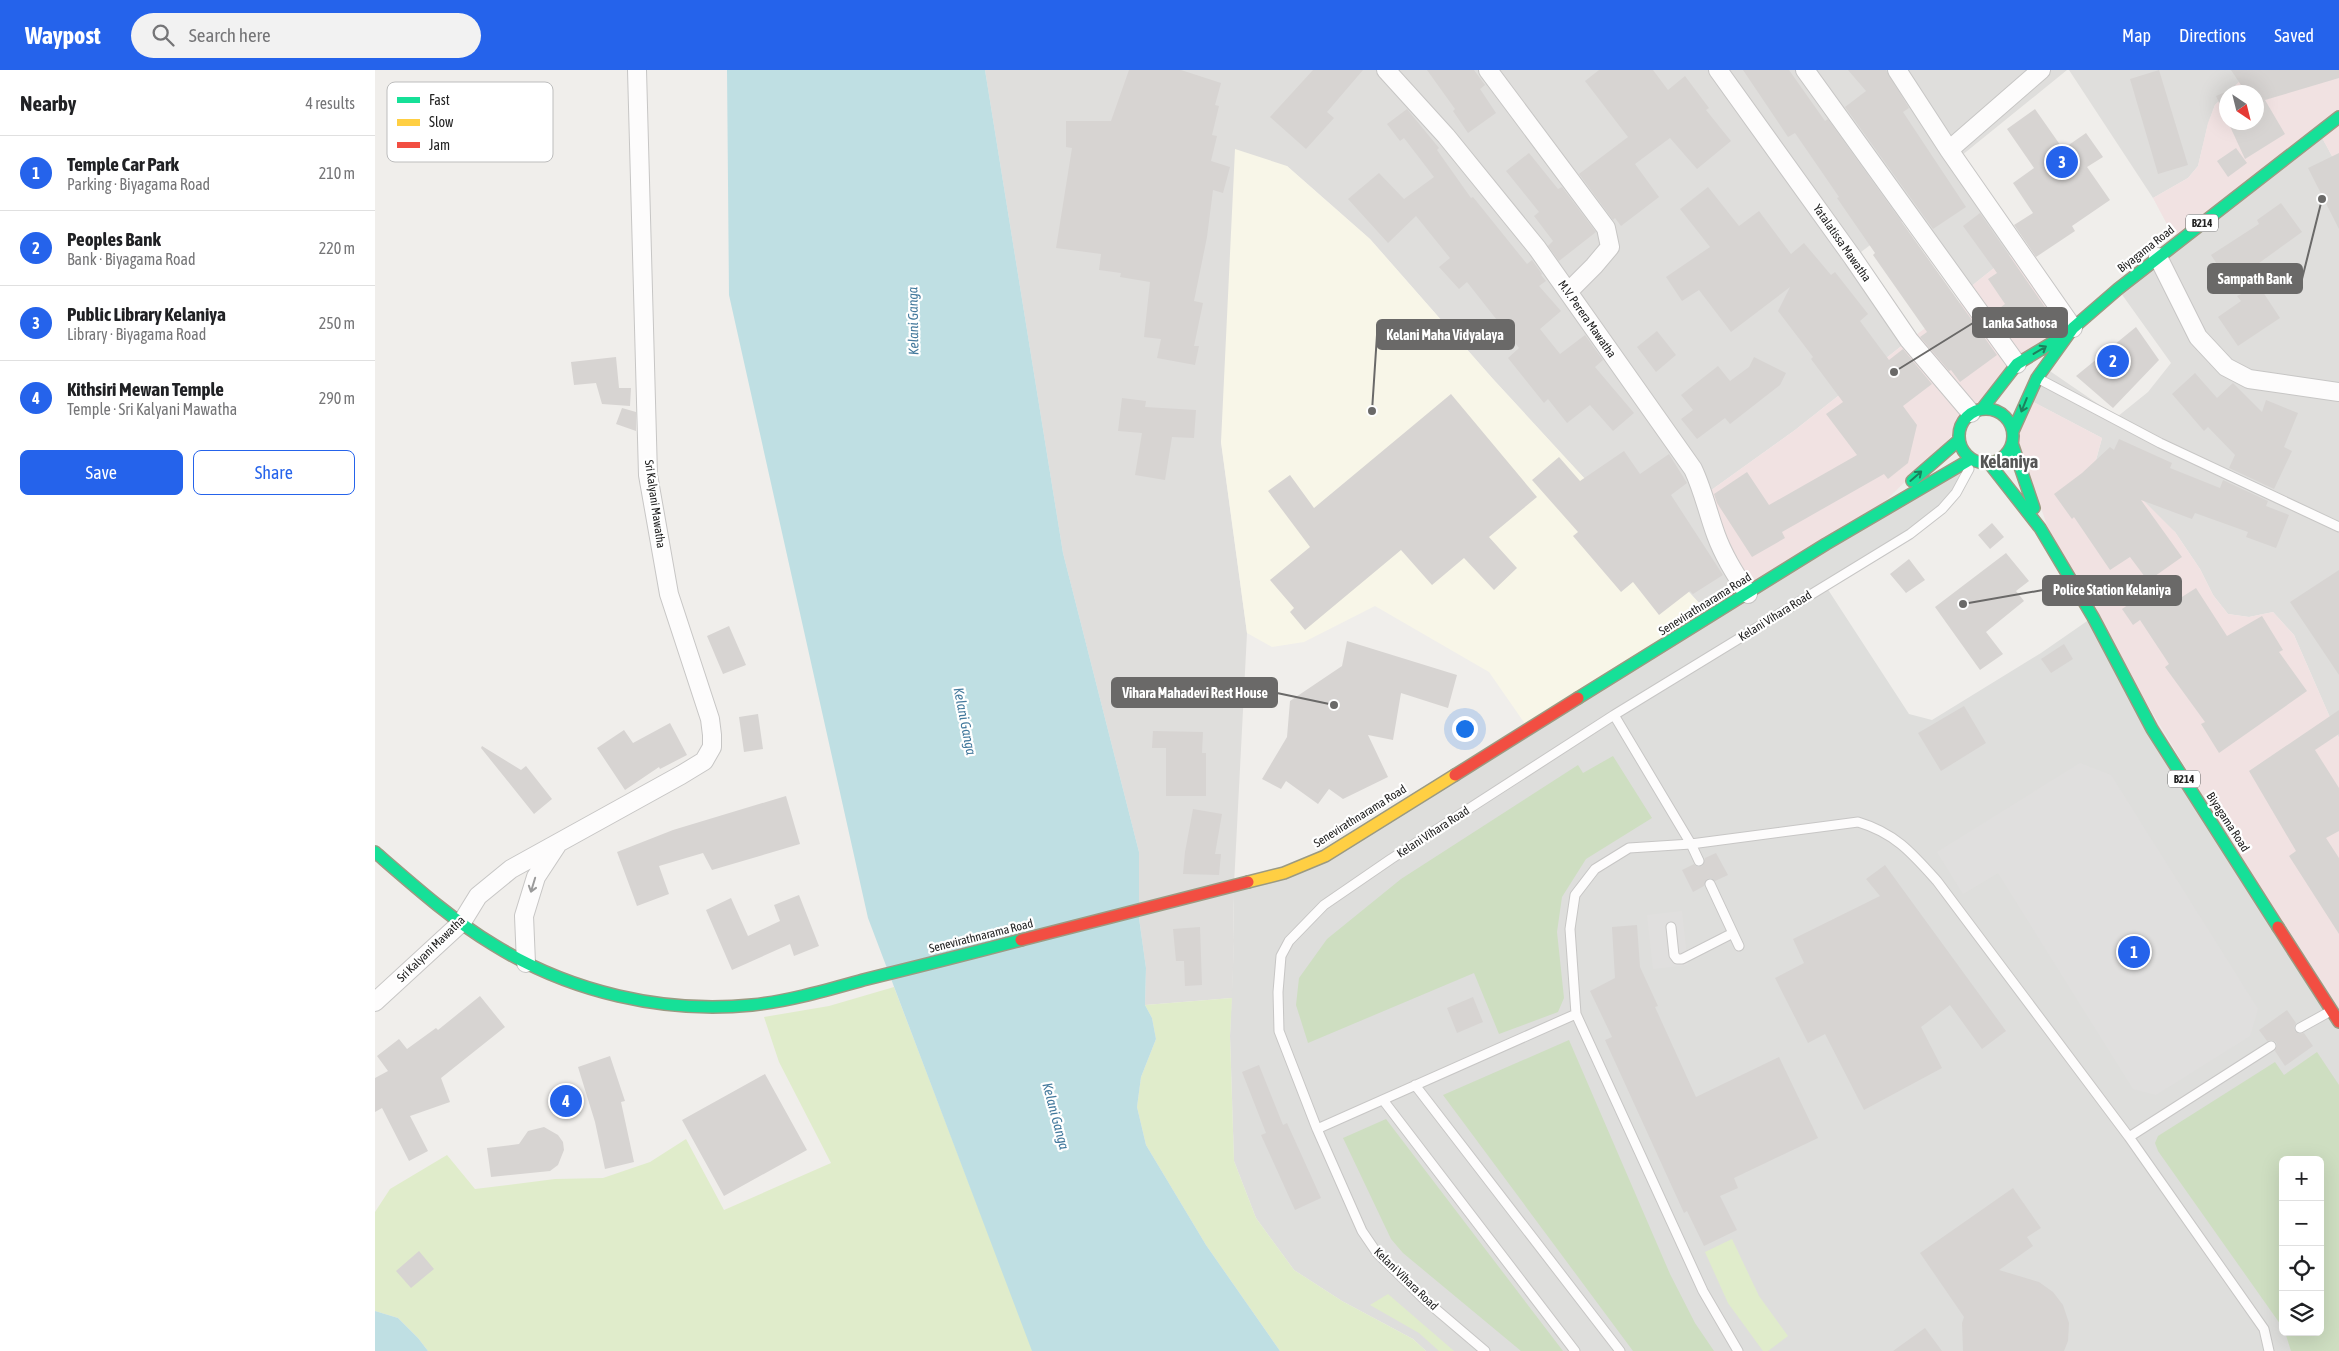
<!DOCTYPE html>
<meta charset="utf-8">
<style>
:root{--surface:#fff;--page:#f2f2f2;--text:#202124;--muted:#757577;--line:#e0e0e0;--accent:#2563eb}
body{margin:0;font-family:"Asap Condensed",sans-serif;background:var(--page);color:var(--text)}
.controls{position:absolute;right:15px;bottom:15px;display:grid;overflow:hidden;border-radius:8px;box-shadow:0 5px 20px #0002}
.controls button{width:45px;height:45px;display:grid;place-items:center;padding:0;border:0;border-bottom:1px solid var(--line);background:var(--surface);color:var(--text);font:25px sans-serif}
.compass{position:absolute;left:1844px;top:15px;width:45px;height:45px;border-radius:50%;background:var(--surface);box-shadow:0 5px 20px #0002;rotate:145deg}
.you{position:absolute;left:1089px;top:658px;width:18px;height:18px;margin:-12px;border:4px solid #fff;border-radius:50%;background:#1a73e8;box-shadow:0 0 0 8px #1a73e833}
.badge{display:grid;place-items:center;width:32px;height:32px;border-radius:50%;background:var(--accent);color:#fff;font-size:16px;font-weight:700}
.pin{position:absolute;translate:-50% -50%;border:2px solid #fff;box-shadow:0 1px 5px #0006}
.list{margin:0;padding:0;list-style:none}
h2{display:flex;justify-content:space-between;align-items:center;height:65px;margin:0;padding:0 20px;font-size:21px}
h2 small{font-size:16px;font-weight:400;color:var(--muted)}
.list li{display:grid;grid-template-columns:32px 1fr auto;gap:15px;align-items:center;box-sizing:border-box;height:75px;padding:0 20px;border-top:1px solid var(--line)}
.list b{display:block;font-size:19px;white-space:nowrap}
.list p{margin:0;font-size:16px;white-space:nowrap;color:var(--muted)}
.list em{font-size:16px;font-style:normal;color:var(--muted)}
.actions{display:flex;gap:10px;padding:15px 20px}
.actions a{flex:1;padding:11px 0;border:1px solid var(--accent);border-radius:8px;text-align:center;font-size:18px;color:var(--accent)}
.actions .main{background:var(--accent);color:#fff}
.icon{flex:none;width:28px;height:28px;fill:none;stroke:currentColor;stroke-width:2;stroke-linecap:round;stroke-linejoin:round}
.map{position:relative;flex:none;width:1964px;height:1281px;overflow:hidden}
header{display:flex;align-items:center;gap:30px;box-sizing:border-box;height:70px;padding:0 25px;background:var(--accent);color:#fff}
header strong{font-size:24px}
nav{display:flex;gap:28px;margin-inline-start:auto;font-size:18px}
.search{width:350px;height:45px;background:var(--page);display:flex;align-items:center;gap:12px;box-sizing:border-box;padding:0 18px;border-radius:28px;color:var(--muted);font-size:19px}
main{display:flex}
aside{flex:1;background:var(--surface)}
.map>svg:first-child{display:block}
.residential{fill:#dfdedc}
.commercial{fill:#f1e2e2}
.education{fill:#f8f6e8}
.religious{fill:#dededc;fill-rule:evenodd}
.grass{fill:#e0eccb}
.forest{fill:#cedec1}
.parking{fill:#e0dfde}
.water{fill:#bfdfe3}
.building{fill:#d7d4d2}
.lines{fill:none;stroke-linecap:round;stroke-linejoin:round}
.lane-casing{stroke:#c7c6c5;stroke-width:11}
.street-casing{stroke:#c7c6c5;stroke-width:20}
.fast-casing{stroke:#9b9a82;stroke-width:14}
.slow-casing{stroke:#9b9a82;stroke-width:14}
.jam-casing{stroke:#9b9a82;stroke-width:14}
.lane{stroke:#fdfcfc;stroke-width:9}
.street{stroke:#fdfcfc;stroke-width:18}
.fast{stroke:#16e098;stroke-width:11}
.slow{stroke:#ffcf43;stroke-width:11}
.jam{stroke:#f24e42;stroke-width:11}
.oneway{stroke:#1c815d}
.oneway2{stroke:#9a9a9a}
.labels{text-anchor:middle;stroke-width:4.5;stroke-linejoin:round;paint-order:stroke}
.shield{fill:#fff;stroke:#646464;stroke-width:1}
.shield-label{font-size:11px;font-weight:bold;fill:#222}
.street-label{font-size:12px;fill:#222;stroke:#fff}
.water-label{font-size:14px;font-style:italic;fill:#43799c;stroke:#fff}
.district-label{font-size:18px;font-weight:bold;fill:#555;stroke:#fff}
.key{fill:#fff;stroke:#bdbdbd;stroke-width:1}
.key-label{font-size:14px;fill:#222}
.leader{fill:none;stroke:#6a6968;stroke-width:2}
.callout-dot{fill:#6a6968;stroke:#fff;stroke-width:2}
.callout{fill:#6a6968;stroke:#6a6968;stroke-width:2}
.callout-label{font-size:14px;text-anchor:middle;font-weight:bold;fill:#fff}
</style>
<header>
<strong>Waypost</strong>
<div class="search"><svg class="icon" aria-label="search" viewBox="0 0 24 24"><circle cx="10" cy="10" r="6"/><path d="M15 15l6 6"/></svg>Search here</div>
<nav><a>Map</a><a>Directions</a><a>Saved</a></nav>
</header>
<main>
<aside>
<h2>Nearby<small>4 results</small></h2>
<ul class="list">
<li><span class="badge">1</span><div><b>Temple Car Park</b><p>Parking · Biyagama Road</p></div><em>210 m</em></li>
<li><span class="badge">2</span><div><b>Peoples Bank</b><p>Bank · Biyagama Road</p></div><em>220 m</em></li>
<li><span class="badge">3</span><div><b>Public Library Kelaniya</b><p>Library · Biyagama Road</p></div><em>250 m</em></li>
<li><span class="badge">4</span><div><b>Kithsiri Mewan Temple</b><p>Temple · Sri Kalyani Mawatha</p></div><em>290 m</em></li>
</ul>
<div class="actions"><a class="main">Save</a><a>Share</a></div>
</aside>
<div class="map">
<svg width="1964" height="1281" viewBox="0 0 1964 1281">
<rect width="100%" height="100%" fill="#f0eeeb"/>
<!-- residential -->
<path class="residential" d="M610 0H1692L1581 90 1644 178 1589 222 1534 146 1478 188 1534 270 1420 360 1328 426 1373 524 1335 547 1325 534 1118 309 995 169 912 96 846 372 872 563 858 834 859 871 857 928 770 935 771 898 764 848V782L688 483Z
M1694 0H1877L1840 35 1833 54 1823 96 1813 108 1778 128Z
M1944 62 1964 99V668L1919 565 1898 542 1874 547 1853 544 1838 525 1825 499 1800 462 1718 401 1727 368 1651 328 1669 297 1742 347 1773 322 1796 293 1743 219Z"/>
<!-- commercial -->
<path class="commercial" d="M1877 0H1964V99L1944 62 1802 173 1778 128 1813 108 1823 96 1833 53 1840 35 1851 24 1852 52H1882V22H1853Z
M1644 178 1698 258 1590 348 1584 359 1491 450 1373 524 1328 426 1420 360 1534 270 1592 228 1589 222Z
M1651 328 1727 368 1718 401 1761 423 1800 462 1825 499 1838 525 1853 544 1874 547 1898 542 1919 565 1964 668V952L1684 488 1638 361Z"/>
<!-- education -->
<path class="education" d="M860 79 912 96 995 169 1118 309 1325 534 1335 547 1153 658 1114 602 1000 536 929 572 897 577 872 563 846 372Z"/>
<!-- religious -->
<path class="religious" d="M1596 389 1567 439 1450 515 1534 644 1557 650 1666 583 1718 547 1964 952V1281H1051L1038 1269 967 1231 919 1200 881 1148 859 1091 855 966 859 871 858 820 909 803ZM1908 1090H1945V1262H1908Z"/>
<!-- grass -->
<path class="grass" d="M519 917 658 1281H53L43 1268 23 1248 0 1241V1142L15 1119 72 1085 100 1119 180 1109 228 1108 275 1092 311 1069 349 1140 456 1093 404 992 389 947 454 936Z
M857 928 855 966 859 1091 881 1148 919 1200 967 1231 1038 1269 1051 1281H905L831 1175 771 1075 762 1037 766 1007 781 969 777 948 770 935Z
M1357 1169 1384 1226 1413 1266 1393 1281H1388L1353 1233 1330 1182Z
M1013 1224 1079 1281H1064L1044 1263 995 1235Z"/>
<!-- forest -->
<path class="forest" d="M1238 686 1277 748 1211 789 1187 827 1182 862 1189 928 1183 942 1124 964 1099 903 933 973 921 935 924 908 952 869 1026 809 1203 695 1208 703Z
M1194 970 1295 1204 1320 1253 1339 1281H1258L1068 1025Z
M1942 982 1964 1015V1281H1916L1910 1262H1945V1090H1908V1258L1783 1081 1780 1073 1783 1066 1900 992 1909 1005Z
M1011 1049 1188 1281H1146L1028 1183 1016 1169 968 1068Z"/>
<!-- parking -->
<path class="parking" d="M1705 693 1736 705 1883 939 1875 966 1781 1025 1758 1019 1623 803 1588 824 1562 782Z
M1307 841 1313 895 1278 899 1272 845Z"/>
<!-- water -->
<path class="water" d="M352 0H610L688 483 764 782V848L771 898 770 935 777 948 781 969 766 1007 762 1037 771 1075 831 1175 905 1281H657L493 848 354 225Z
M0 1241 23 1248 43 1268 53 1281H0Z"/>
<!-- building -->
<path class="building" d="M754 0H806L846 13 840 35 844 36 837 65 842 66 836 91 855 97 848 123 838 120 832 167 819 231 828 233 819 276H824L820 295 782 288 786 269 769 267 775 212 745 207 746 203 724 200 726 184 681 178 697 78 691 77V51H736Z
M938 0H988L952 42 959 48 931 79 895 47Z
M1052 0H1099L1110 15 1105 19 1121 43 1093 63 1078 41 1080 39Z
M1224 0H1278L1293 20 1310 6 1334 38 1331 40 1356 71 1322 99 1295 68 1260 94 1284 127 1246 156 1240 148 1238 150 1204 104 1253 67 1210 11Z
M1368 0H1414L1450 51 1453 49 1622 285 1585 312 1576 300 1574 301 1545 267 1552 262 1498 185 1500 183 1462 128 1464 127 1420 63 1413 67Z
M1473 0H1511L1534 38 1528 42 1591 137 1558 159 1470 37 1491 21Z
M1784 0 1813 95 1783 104 1755 9Z
M1856 0H1964V8L1890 30 1910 64 1870 89 1853 52H1882V22H1852V50L1841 26 1866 15Z
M1032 39 1064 78 1062 80 1096 128 1098 127 1152 194 1157 190 1167 204 1166 205 1171 211 1164 216 1186 241 1165 259 1185 284 1210 265 1228 290 1220 297 1259 343 1238 361 1215 335 1192 353 1173 329 1169 333 1133 288 1144 278 1092 212 1084 219 1064 197 1075 188 1041 146 1013 173 973 129 1004 103 1029 129 1059 107 1029 68 1025 71 1012 54Z
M1660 39 1688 79 1711 63 1728 87 1712 97 1735 130 1697 156 1700 161 1661 187 1639 155 1658 143 1638 113 1659 98 1632 59Z
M1861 78 1872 93 1853 107 1842 91Z
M1154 83 1183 119 1187 117 1221 162 1184 191 1173 176 1178 171 1159 146 1164 142 1131 101Z
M1964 83V159L1933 98Z
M1333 117 1364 156 1384 141 1416 184 1429 173 1456 205 1460 202 1493 244 1485 251 1514 290 1528 279 1557 314 1528 336 1542 355 1533 393 1513 409 1509 404 1407 462 1410 468 1377 487 1342 433 1339 424 1372 402 1394 435 1482 385 1451 344 1468 332 1436 289 1438 287 1403 241 1415 217 1356 262 1324 220 1307 231 1291 207 1335 177 1305 139Z
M1906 133 1927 162 1855 214 1836 185 1884 154 1882 150Z
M1605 143 1672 240 1635 267 1618 243 1630 234 1613 209 1622 203 1588 156Z
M1884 216 1905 248 1863 276 1843 247 1866 231 1862 226Z
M1761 257 1784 290 1738 338 1701 306Z
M1282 261 1301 285 1281 302 1262 277Z
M241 287 244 318H256L255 336 227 334 221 313 199 315 196 292Z
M1379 287 1411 303 1405 315 1355 354 1350 348 1322 369 1306 349 1318 340 1306 325 1343 296 1355 311 1374 297Z
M1820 303 1842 328 1858 313 1887 342 1891 330 1923 343 1909 377 1917 381 1899 419 1854 398 1860 385 1833 357 1829 361 1797 324Z
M1076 324 1162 427 1114 467 1142 498 1119 520 1089 488 1057 515 1026 480 930 560 915 542 919 538 895 510 935 477 893 421 915 405 939 438Z
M747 328 771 331 770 337 821 340 819 368 797 367 790 410 760 405 767 363 743 361Z
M247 338 261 342V361L241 354Z
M1744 369 1797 393 1795 398 1845 418 1848 410 1893 431 1891 436 1914 445 1901 478 1871 467 1873 462 1820 443 1817 449 1766 430 1807 487 1773 511 1755 487 1735 500 1699 447 1697 449 1679 424 1707 403 1735 377 1739 380Z
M1249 381 1265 404 1294 384 1312 413 1296 425 1348 505 1318 524 1315 521 1284 545 1258 512 1246 522 1198 466 1203 462 1157 410 1184 387 1205 411Z
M1617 453 1629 467 1615 479 1603 465Z
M1631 483 1654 511 1641 521 1649 531 1611 562 1628 584 1605 600 1560 537Z
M1534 489 1550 510 1531 523 1515 504Z
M1964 500V605L1915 532Z
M1786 512 1799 532 1821 518 1852 566 1887 546 1908 580 1904 582 1932 621 1844 683 1826 654 1830 652 1790 597 1794 594 1765 550 1758 555 1747 539Z
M354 556 371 595 348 604 332 566Z
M972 571 1082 605 1073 638 1026 623 1018 670 993 665 1013 707 968 729 954 719 943 734 911 711 906 719 887 709 912 667 915 631 967 596Z
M1689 574 1698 589 1676 603 1666 589Z
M1589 636 1611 673 1566 701 1543 663Z
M1964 640V664L1940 680 1964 718V761L1951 768 1964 788V864L1914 786 1921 781 1874 701Z
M383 644 388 679 369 682 364 647Z
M295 653 312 685 285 699 284 697 250 720 222 678 249 660 258 673Z
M778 661 828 662 827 683H831V726H791V678H777Z
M107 676 146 700 151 696 177 729 159 744 106 678Z
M411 726 425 774 337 800 328 783 284 796 294 824 262 836 242 782 298 760Z
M818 739 847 744 840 784H846L844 805 808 804 810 782Z
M1341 783 1353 805 1340 811 1336 808 1332 809 1329 816 1318 822 1307 800 1319 794 1323 797 1327 796 1330 788Z
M1510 795 1631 961 1607 979 1575 935 1546 957 1567 998 1489 1040 1450 964 1433 973 1400 908 1429 893 1418 869 1505 826 1491 809Z
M424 825 444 876 419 886 415 874 357 900 331 840 356 828 373 866 405 851 399 835Z
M1262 855 1265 897 1283 936 1280 937 1321 1027 1404 987 1443 1068 1359 1108 1363 1118 1345 1126 1362 1160 1329 1176 1312 1141 1309 1143 1230 970 1237 967 1215 921 1240 908 1237 857Z
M825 857 827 915 810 916 809 891H801L798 859Z
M105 926 130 957 66 1008 75 1032 35 1046 53 1081 34 1091 7 1038 0 1042V1008L13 1001 2 986 24 969 32 979 61 958 63 960Z
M1098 927 1108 952 1082 963 1072 938Z
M1912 940 1921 953 1919 957 1920 961 1924 964 1929 963 1938 976 1910 996 1900 981 1902 976 1901 972 1896 970 1892 971 1884 960Z
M235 986 250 1031 246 1032 259 1092 230 1099 220 1052 203 997Z
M884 995 908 1055 912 1053 946 1128 920 1140 886 1065 891 1063 867 1002Z
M390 1004 432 1080 349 1126 307 1050Z
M169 1057 183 1065 188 1072 189 1080 183 1095 175 1101 116 1107 112 1078 144 1074 153 1061Z
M1638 1118 1666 1158 1652 1167 1658 1176 1624 1200 1664 1212 1678 1222 1688 1235 1694 1253 1693 1271 1689 1281H1588L1587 1253 1589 1247 1545 1183Z
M44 1181 59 1199 36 1218 21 1201Z
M1550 1258 1567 1281H1518Z"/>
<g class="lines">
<defs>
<path id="lane" d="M1664 309 1785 373 1964 457
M1239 645 1316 774 1324 791
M1335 814 1364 876
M1296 857 1299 885 1302 889H1307L1358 863
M1925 958 1954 942
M1040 1015 1245 1281
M1008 1030 1200 1281
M942 1059 1201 944
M1754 1067 1896 976
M1110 1281 1050 1230 1002 1183 987 1161 942 1059 904 961 903 922 906 886 914 871 949 835 1016 789 1239 645 1535 464 1567 439 1581 423 1594 399
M1363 1281 1328 1221 1201 944 1195 859 1200 825 1220 799 1254 778 1316 774 1483 752C1520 763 1537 783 1562 811L1754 1067 1889 1259 1894 1281"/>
<path id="street" d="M1011 0 1071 66 1162 178 1318 399C1328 420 1333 443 1341 465 1349 487 1361 505 1373 524
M1113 0 1231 158 1235 177 1219 196 1193 222
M1343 0 1478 188 1534 270 1596 343
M1430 0 1642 294
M1522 0 1574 80 1698 258
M1574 80 1666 0
M1783 187 1823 267 1851 297 1874 309 1964 322
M151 893 149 846 161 807 182 775
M0 932 87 852 103 826 136 799 306 705 329 691 337 677V665L335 649 294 524 273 405 262 0"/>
<path id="fast" d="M1607 339 1642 294 1685 268
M1584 366a27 27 0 1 1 54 0a27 27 0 1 1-54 0Z
M1638 361 1662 308 1698 258 1743 219 1964 47
M1637 373 1659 438
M1614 393 1665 458 1718 547 1777 659 1903 857
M1537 411 1584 370
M1203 628 1451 474 1596 389
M0 782C38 815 76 849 119 875 195 922 289 944 377 935 415 931 452 920 488 910 541 897 593 884 646 870"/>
<path id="slow" d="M873 812 909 803 950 786 1080 705"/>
<path id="jam" d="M1080 705 1203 628
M1903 857 1964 952
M646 870 873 812"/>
</defs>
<!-- lane casing -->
<use href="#lane" class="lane-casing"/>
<!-- street casing -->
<use href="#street" class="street-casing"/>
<!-- fast casing -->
<use href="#fast" class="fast-casing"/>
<!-- slow casing -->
<use href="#slow" class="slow-casing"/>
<!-- jam casing -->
<use href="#jam" class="jam-casing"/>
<!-- lane -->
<use href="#lane" class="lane"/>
<!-- street -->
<use href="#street" class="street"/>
<!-- fast -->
<use href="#fast" class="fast"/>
<!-- slow -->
<use href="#slow" class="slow"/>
<!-- jam -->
<use href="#jam" class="jam"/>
</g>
<!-- one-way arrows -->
<defs><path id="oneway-shaft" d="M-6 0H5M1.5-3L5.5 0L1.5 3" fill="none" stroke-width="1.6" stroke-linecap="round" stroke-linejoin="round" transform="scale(1.25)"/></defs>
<g class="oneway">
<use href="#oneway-shaft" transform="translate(1665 280) rotate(-31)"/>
<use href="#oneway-shaft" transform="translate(1649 335) rotate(112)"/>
<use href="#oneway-shaft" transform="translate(1541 406) rotate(-41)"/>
</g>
<use class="oneway2" href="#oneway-shaft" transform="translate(158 815) rotate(107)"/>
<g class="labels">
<!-- shield labels -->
<g class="shield">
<rect x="1811" y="144.5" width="32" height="17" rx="4"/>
<rect x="1793" y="700.5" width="32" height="17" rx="4"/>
</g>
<g class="shield-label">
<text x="1827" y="157">B214</text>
<text x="1809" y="713">B214</text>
</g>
<!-- street labels -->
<g class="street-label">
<text transform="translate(1467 173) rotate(55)" y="4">Yatalatissa Mawatha</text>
<text transform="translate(1771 179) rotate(-38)" y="4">Biyagama Road</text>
<text transform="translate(1212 249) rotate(55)" y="4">M.V. Perera Mawatha</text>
<text transform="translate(280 434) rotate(82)" y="4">Sri Kalyani Mawatha</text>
<text transform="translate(1330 534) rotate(-32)" y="4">Senevirathnarama Road</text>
<text transform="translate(1400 546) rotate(-32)" y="4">Kelani Vihara Road</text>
<text transform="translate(985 746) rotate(-32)" y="4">Senevirathnarama Road</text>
<text transform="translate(1853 752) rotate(57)" y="4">Biyagama Road</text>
<text transform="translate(1058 762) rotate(-33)" y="4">Kelani Vihara Road</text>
<text transform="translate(606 866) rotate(-14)" y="4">Senevirathnarama Road</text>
<text transform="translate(56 879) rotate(-44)" y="4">Sri Kalyani Mawatha</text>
<text transform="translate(1031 1209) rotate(44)" y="4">Kelani Vihara Road</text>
</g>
<!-- water labels -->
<g class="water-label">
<text transform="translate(538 251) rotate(-91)" y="5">Kelani Ganga</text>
<text transform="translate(590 651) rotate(79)" y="5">Kelani Ganga</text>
<text transform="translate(681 1046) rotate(75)" y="5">Kelani Ganga</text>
</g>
<!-- district labels -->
<g class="district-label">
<text x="1634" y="398">Kelaniya</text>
</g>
</g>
<!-- legend -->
<rect x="12" y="12" width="166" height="80" rx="8" class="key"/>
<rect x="22" y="27" width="23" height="6" fill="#16e098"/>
<rect x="22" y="49" width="23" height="7" fill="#ffcf43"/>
<rect x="22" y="72" width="23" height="6" fill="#f24e42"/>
<g class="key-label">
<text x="54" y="35">Fast</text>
<text x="54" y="57">Slow</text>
<text x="54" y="80">Jam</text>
</g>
<!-- callouts -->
<path class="leader" d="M1947 129L1927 209M1519 302L1598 253M997 341L1002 265M1588 534L1668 520M959 635L902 623"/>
<g class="callout-dot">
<circle cx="1947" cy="129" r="5"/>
<circle cx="1519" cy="302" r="5"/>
<circle cx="997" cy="341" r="5"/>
<circle cx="1588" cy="534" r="5"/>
<circle cx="959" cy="635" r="5"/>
</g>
<g class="callout">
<rect x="1833" y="194" width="94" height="29" rx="5"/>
<rect x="1598" y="238" width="94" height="29" rx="5"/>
<rect x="1002" y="250" width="137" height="29" rx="5"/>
<rect x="1668" y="506" width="138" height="29" rx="5"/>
<rect x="737" y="608" width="165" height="29" rx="5"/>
</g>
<g class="callout-label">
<text x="1880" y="214">Sampath Bank</text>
<text x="1645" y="258">Lanka Sathosa</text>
<text x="1070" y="270">Kelani Maha Vidyalaya</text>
<text x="1737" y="525">Police Station Kelaniya</text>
<text x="820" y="628">Vihara Mahadevi Rest House</text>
</g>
</svg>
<div class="controls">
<button>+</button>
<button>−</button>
<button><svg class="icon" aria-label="locate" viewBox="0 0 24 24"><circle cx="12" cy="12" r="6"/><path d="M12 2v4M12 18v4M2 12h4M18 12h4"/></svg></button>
<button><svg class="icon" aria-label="layers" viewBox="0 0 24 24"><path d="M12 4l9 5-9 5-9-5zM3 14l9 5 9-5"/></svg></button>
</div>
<svg class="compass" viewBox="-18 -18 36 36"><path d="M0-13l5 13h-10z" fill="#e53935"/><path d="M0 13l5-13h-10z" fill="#757577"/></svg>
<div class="you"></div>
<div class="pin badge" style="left:1759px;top:882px">1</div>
<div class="pin badge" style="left:1738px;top:291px">2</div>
<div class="pin badge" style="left:1687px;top:92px">3</div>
<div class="pin badge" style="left:191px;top:1031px">4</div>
</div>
</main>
